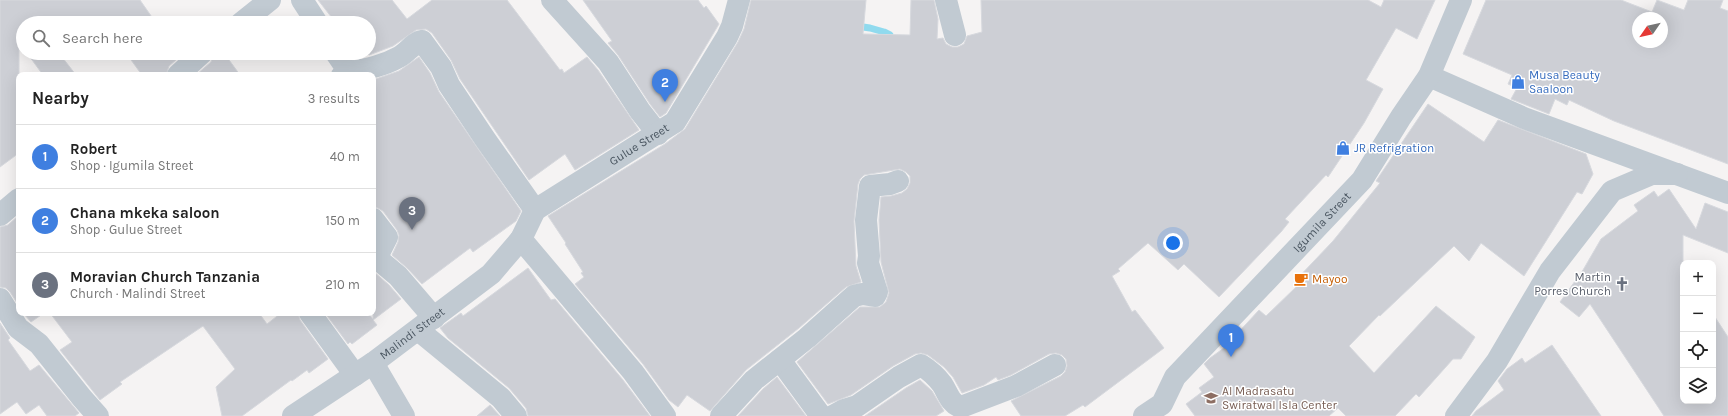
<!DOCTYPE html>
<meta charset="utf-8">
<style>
:root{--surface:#fff;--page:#f6f6f6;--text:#222;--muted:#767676;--line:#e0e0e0;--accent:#1a73e8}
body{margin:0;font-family:Karla,sans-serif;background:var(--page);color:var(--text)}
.controls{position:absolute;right:12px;bottom:12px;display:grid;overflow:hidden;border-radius:8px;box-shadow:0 4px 16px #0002}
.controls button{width:36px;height:36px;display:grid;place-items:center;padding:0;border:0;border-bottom:1px solid var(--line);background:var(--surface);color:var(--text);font:20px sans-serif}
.compass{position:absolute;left:1632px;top:12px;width:36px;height:36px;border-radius:50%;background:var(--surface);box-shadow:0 4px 16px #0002;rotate:236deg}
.you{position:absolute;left:1173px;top:243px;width:14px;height:14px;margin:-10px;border:3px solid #fff;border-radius:50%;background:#1a73e8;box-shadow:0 0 0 6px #1a73e833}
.badge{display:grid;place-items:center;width:26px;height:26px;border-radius:50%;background:var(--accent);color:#fff;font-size:13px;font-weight:700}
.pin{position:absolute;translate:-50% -33px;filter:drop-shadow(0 1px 2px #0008)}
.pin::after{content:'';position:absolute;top:21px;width:14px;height:12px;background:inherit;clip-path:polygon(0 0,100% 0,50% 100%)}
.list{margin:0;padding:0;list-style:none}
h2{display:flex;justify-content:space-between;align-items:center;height:52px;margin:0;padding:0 16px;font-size:17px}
h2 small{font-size:13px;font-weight:400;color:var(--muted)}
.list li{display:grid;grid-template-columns:26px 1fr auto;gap:12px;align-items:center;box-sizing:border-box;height:64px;padding:0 16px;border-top:1px solid var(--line)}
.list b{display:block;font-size:15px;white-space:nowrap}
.list p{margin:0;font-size:13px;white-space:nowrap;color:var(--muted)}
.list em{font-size:13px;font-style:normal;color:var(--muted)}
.icon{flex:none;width:22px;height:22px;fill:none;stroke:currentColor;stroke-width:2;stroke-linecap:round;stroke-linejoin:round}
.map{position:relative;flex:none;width:1728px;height:416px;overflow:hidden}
.search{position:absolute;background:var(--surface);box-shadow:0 4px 16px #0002;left:16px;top:16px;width:360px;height:44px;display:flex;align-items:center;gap:10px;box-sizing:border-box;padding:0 14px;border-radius:22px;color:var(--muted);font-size:15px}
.panel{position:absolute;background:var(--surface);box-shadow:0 4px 16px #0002;left:16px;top:72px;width:360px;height:244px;border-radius:8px}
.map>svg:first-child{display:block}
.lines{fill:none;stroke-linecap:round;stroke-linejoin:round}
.stream{stroke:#90daee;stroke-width:7}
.building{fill:#cdcfd5;stroke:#d7d9de;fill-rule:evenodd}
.minor{stroke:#c1cad2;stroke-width:22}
.labels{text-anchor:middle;stroke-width:3;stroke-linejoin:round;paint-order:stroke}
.shop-label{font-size:12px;fill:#366cbe;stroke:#fff;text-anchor:start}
.street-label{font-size:12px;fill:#4a5661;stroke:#fff}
.worship-label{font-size:12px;fill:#5b616d;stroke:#fff;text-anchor:end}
.food-label{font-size:12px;fill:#c56008;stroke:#fff;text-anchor:start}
.education-label{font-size:12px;fill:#785e54;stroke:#fff;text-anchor:start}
</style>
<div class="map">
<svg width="1728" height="416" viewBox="0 0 1728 416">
<rect width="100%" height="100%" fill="#f5f3f3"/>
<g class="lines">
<!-- stream -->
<path class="stream" d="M856 26 870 28 884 32 890 35 889 43"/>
</g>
<!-- building -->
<path class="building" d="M0 0H140L156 23H23V48L19 43V153L0 167Z
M318 0H392L407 19 432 0H507L560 70 562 69 564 73 587 57 598 70 639 130 575 170 565 154 529 180 460 79 451 60 432 33 426 29 416 30 393 46 369 55 367 53H369V23H336Z
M583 0H698L704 8 706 6 719 24 666 113 660 117 650 104 618 55 608 43 612 41Z
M751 0H866L863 34 910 35 911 0H934L938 19 937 39 943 38 946 44 952 47H958L964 44 967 36 982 32 981 0H1368L1381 7 1384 0H1435L1417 39 1396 28 1366 80 1383 89 1364 123 1328 177 1326 175 1285 219 1289 222 1281 232 1219 297 1184 264 1178 270 1148 243 1118 269 1120 271 1112 276 1132 312 1135 310 1164 348 1085 407 1083 405 1065 416H1021L1011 401 1061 376 1065 372 1067 366 1066 359 1062 355 1056 353 1049 354 1011 375 998 380 996 377 984 385 962 393 953 377 944 367 928 355 921 353 915 354 893 366 851 395 828 404 797 362 860 307H880L886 302 889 293 881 262 879 220 881 197 891 196 902 193 907 189 910 183V176L906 172 900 169 864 175 860 179 858 184 854 221 856 266 861 282 846 287 799 328 746 370 710 411 687 395 678 407 669 400 643 364 575 284 584 277 581 273 583 272 565 244 566 243 548 216 665 144 685 129 738 42 744 29Z
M1486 0H1621L1652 12 1657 0 1684 10 1688 0H1723L1720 8 1728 11V164L1614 121 1569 100 1567 105 1555 99 1549 114 1511 99 1517 88 1508 84 1512 75 1463 54ZM1638 18H1662V42H1638Z
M27 53H65L62 57 76 75H43Z
M126 53H184L169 66 166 75H142Z
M214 53H224L240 75H196L211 62Z
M419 57 430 73 439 92 521 211 516 221 473 252 470 248 422 284 407 268 392 255 398 242 399 235 397 230 383 211 378 208 373 207V80L399 71Z
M1428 104 1484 142 1498 120 1586 154 1593 174 1582 194 1577 192 1524 276 1481 243 1469 261 1454 246 1380 316 1379 315 1349 346 1374 373 1436 306 1475 337 1461 359H1453L1419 397 1416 394 1395 416H1346L1338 408 1329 416H1195L1186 404 1202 392 1199 388 1214 377 1204 364 1210 358 1238 338 1235 336 1259 310 1266 316 1297 286 1294 282 1333 241 1380 183 1376 181Z
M1669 189 1696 229 1705 203 1728 212V253L1683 235V401H1713V314L1728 337V416H1664L1590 304 1579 317 1560 302 1583 270 1601 239 1638 211 1634 205 1654 191 1658 197Z
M19 215V306L10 292 6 288 0 287V227L8 225Z
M528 268 551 300 555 299 623 380 650 416H528L526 408 509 388 448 338 440 328 444 325 461 313 463 316Z
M373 271 389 285 401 299 373 320 377 325 352 344 350 342 348 344 325 313H368L373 319Z
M23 313H44L31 322Z
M50 313H259L267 324 281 313H298L300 320 328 359 309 373 307 370 292 381 291 380 242 416H222L216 387 235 369 203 326 120 382 122 384 100 400 60 350 72 342Z
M0 323 10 338 8 340 30 371 39 365 79 413 75 416H47L39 405 26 414 17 402 0 414Z
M1552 345 1601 416H1472L1476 411 1504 390 1498 381 1507 369 1522 358 1525 363Z
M777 377 806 416H738L763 389Z
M920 380 932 391 944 411 936 416H865L906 388Z
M490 405 500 416H477Z"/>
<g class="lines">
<!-- minor -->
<g class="minor">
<path d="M302 0 317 23"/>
<path d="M552 0 608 62 640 111 658 134"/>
<path d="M946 0 955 35"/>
<path d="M241 23 270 0"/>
<path d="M336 53 349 72 342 75"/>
<path d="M349 72C367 69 383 66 399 57 407 53 414 42 422 41L441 67 449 85 485 139 535 210"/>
<path d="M178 75 202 53"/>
<path d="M1429 76 1524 118 1728 193"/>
<path d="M0 215 19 199"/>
<path d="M373 219 387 237 378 255 379 260 398 276 434 318"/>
<path d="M521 239 633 372 665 416"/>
<path d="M0 299 18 328 39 344 82 398 98 416"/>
<path d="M310 313 355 375"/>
<path d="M416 332 423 334 501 398 516 416"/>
<path d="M780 360 821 416"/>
<path d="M373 363 404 416"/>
<path id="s1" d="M293 416 373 363 491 274 521 239 535 210 675 122 727 37 732 26 739 0"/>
<path d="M721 416 754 380 807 338 854 296 862 294 875 296 877 292 876 289 868 263 869 256 866 220 870 186 890 184 898 181"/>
<path d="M833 416 844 410 857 406 899 377 921 365C929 370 936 376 942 384 948 393 950 404 961 407L1016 386 1055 365"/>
<path id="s2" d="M1144 416 1162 404 1175 377 1362 180 1401 117 1429 76 1461 0"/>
<path d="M1456 416 1497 361 1550 271 1612 191 1652 174H1677"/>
</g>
</g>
<!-- icons -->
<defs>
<symbol id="shop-bare" viewBox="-9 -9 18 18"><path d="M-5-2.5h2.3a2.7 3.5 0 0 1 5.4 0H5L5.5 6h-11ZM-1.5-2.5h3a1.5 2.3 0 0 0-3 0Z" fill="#3f7fe0" stroke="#fff" stroke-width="2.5" paint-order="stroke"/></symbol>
<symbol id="cafe-bare" viewBox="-9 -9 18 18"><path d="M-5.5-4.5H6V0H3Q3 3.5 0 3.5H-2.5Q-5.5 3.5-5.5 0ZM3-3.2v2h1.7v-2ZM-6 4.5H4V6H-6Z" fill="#e8710a" stroke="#fff" stroke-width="2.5" paint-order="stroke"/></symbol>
<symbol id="church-bare" viewBox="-9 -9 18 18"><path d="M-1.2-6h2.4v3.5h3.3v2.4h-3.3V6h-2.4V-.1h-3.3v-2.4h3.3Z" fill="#6b7280" stroke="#fff" stroke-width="2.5" paint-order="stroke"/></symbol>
<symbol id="school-bare" viewBox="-9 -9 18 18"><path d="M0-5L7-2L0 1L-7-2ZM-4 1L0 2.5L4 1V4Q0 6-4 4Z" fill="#8d6e63" stroke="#fff" stroke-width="2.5" paint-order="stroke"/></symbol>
</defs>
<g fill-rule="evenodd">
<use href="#shop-bare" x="1508" y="72" width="20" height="20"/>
<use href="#shop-bare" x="1333" y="138" width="20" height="20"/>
<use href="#cafe-bare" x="1291" y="269" width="20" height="20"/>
<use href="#church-bare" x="1612" y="274" width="20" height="20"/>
<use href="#school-bare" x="1201" y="388" width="20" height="20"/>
</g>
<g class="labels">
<!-- shop labels -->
<g class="shop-label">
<text x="1529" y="79">Musa Beauty<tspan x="1529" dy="14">Saaloon</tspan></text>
<text x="1354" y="152">JR Refrigration</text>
</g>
<!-- street labels -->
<g class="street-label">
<text dy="4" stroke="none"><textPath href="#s1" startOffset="445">Gulue Street</textPath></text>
<text dy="4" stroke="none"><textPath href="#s2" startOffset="265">Igumila Street</textPath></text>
<text dy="4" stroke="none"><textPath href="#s1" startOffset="145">Malindi Street</textPath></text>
</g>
<!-- worship labels -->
<g class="worship-label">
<text x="1611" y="281">Martin<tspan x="1611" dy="14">Porres Church</tspan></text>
</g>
<!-- food labels -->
<g class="food-label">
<text x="1312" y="283">Mayoo</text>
</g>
<!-- education labels -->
<g class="education-label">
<text x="1222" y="395">Al Madrasatu<tspan x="1222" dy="14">Swiratwal Isla Center</tspan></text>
</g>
</g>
</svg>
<div class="controls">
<button>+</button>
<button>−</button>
<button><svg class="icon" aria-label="locate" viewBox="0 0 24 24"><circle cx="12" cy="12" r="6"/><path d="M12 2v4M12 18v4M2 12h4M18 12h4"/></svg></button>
<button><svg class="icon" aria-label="layers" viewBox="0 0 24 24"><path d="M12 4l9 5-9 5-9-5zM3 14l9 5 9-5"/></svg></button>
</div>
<svg class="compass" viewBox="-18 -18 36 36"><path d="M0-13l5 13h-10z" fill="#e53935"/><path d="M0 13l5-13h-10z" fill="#767676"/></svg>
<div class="you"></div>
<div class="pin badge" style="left:1231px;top:357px;background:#3f7fe0">1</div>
<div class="pin badge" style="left:665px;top:102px;background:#3f7fe0">2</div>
<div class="pin badge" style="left:412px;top:230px;background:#6b7280">3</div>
<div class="search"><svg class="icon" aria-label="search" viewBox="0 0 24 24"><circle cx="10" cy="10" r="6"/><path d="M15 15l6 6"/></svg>Search here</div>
<section class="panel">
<h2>Nearby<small>3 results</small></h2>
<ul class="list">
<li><span class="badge" style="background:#3f7fe0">1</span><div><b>Robert</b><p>Shop · Igumila Street</p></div><em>40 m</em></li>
<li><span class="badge" style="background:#3f7fe0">2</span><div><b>Chana mkeka saloon</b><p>Shop · Gulue Street</p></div><em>150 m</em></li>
<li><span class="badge" style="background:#6b7280">3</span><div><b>Moravian Church Tanzania</b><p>Church · Malindi Street</p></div><em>210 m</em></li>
</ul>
</section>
</div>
